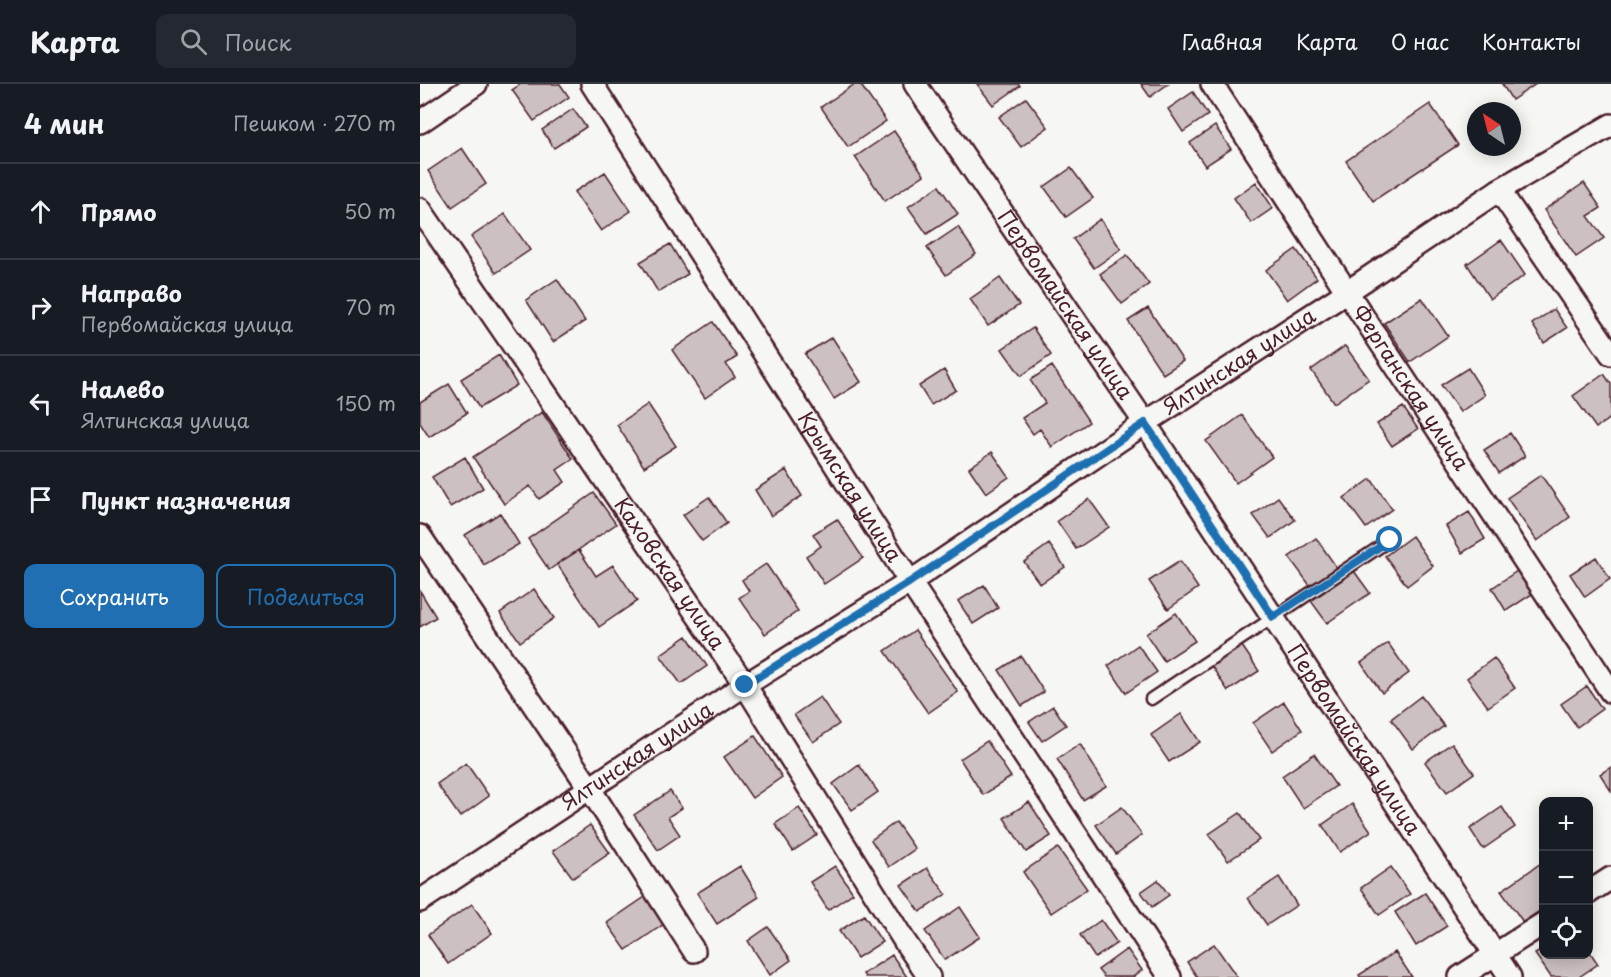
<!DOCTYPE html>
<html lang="ru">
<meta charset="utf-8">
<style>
:root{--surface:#171b24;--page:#242831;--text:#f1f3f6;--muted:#9ea1a6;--line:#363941;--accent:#1f6fb2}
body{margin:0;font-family:"Playpen Sans",sans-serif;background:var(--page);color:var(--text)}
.controls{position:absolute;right:18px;bottom:18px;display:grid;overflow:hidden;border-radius:12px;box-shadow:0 3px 15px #0003}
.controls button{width:54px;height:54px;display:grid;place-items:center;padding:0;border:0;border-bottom:2px solid var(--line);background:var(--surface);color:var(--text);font:30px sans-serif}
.compass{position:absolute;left:1047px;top:18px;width:54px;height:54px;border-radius:50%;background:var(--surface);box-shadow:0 3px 15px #0003;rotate:325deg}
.stop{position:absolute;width:18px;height:18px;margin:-14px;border:4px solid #1f6fb2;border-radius:50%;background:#fff}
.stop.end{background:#1f6fb2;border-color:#fff;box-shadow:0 2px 6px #0008}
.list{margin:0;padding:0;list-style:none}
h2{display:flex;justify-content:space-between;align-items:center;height:78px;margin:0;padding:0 24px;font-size:26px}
h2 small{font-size:20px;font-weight:400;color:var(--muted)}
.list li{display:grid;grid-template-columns:39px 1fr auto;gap:18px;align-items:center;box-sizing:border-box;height:96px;padding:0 24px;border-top:2px solid var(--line)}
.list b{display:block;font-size:22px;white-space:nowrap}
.list p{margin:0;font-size:20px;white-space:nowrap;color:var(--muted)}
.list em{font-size:20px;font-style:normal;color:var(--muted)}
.actions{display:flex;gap:12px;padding:18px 24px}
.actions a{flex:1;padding:14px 0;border:2px solid var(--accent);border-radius:12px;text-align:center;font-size:21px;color:var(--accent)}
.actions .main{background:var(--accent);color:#fff}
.icon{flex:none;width:33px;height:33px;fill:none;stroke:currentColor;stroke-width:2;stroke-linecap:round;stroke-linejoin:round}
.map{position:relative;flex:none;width:1191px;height:893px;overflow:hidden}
header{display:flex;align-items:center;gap:36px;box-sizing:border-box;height:84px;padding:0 30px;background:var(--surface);border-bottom:2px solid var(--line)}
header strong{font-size:28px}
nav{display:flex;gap:33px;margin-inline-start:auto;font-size:21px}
.search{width:420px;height:54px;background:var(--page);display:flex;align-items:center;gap:15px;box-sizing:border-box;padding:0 21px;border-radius:12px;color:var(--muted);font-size:22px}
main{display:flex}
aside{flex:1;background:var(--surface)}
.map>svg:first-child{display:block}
.building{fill:#ccc1c0;stroke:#4a1f2b;stroke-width:1.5}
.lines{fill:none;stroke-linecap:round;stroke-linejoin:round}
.lane-casing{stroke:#4a1f2b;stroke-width:15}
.street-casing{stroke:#4a1f2b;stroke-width:26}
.lane{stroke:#f6f6f2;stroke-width:10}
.street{stroke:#f6f6f2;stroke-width:21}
.route{stroke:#1f6fb2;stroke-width:8}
.labels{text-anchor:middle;stroke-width:6;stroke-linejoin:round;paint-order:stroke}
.street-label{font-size:21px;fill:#4a1f2b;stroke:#f6f6f2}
</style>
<header>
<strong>Карта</strong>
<div class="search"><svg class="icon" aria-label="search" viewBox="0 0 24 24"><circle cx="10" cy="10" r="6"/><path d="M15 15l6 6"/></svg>Поиск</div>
<nav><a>Главная</a><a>Карта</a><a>О нас</a><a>Контакты</a></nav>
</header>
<main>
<aside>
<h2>4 мин<small>Пешком · 270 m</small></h2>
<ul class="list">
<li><svg class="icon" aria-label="ahead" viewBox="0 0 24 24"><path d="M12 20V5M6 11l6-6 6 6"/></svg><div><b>Прямо</b></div><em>50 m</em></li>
<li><svg class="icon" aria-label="right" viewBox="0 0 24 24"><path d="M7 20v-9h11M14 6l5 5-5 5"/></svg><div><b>Направо</b><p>Первомайская улица</p></div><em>70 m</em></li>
<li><svg class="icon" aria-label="left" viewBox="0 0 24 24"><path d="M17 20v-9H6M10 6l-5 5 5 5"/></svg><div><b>Налево</b><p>Ялтинская улица</p></div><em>150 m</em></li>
<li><svg class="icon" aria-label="arrive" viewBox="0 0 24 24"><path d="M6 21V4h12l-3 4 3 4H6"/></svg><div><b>Пункт назначения</b></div></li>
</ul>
<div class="actions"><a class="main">Сохранить</a><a>Поделиться</a></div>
</aside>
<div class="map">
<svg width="1191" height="893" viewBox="0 0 1191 893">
<rect width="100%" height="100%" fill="#f6f6f2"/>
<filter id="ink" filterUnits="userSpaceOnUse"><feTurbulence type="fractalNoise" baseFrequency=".0167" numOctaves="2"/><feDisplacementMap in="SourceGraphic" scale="12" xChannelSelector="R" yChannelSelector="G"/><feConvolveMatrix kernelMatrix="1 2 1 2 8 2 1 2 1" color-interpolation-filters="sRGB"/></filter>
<g filter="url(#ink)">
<!-- building -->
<path class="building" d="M101 0H140L149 13 114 37 92 6Z
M435 0H440L466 37 428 63 401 23Z
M557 0H598L600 2 573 21Z
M721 0H748L730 13Z
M1082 0H1116L1092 16Z
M773 8 788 31 763 48 748 25Z
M606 14 628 43 601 63 579 33Z
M1010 20 1038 61 953 117 926 77Z
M153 25 166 43 134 64 122 46Z
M795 42 811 65 785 82 770 59Z
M474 47 504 91 465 117 435 73Z
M42 64 66 100 32 123 8 87Z
M651 84 673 114 646 133 624 103Z
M185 88 211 127 181 147 154 108Z
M836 98 853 124 831 139 814 114Z
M1164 99 1181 124 1168 132 1184 154 1156 173 1124 126Z
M519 102 538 130 507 150 488 123Z
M85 130 110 166 76 189 51 153Z
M680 135 701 165 674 184 653 155Z
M538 143 556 170 526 191 507 164Z
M1081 156 1105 191 1070 215 1047 180Z
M250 160 268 190 238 208 220 178Z
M876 165 897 194 867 216 846 186Z
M707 171 729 200 702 220 680 190Z
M580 194 599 221 568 242 550 215Z
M137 195 165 237 133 258 106 216Z
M1002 214 1028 252 990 278 964 239Z
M728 224 763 277 743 290 708 237Z
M1134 225 1147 244 1124 259 1112 240Z
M293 238 317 273 306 280 315 293 285 314 252 266Z
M613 244 631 271 601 292 582 265Z
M412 253 441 298 414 315 385 270Z
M925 262 949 295 914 319 891 286Z
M79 271 97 301 59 324 41 295Z
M632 282 669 338 632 363 620 345 613 350 602 334 625 319 610 296Z
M1048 284 1065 311 1040 328 1021 301Z
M524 286 536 306 511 321 499 302Z
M1184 290 1191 300V333L1176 344 1153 312Z
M29 300 47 329 9 353 0 339V318Z
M228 320 256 362 224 383 197 341Z
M983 323 998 345 972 362 957 340Z
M122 328 153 375 137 386 145 398 119 415 110 402 84 420 53 373Z
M822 331 852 373 816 399 786 357Z
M1090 349 1105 372 1079 389 1064 366Z
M572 368 589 393 566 409 549 384Z
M45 373 63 404 30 423 12 393Z
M366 386 382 412 351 432 335 406Z
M1121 391 1150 433 1117 457 1087 414Z
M951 395 972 425 946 444 924 414Z
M174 409 196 440 129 486 108 455Z
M289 413 307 439 282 457 263 431Z
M858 413 875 436 850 454 833 431Z
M669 415 689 443 656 465 637 437Z
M1049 428 1065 455 1042 469 1026 442Z
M80 429 99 460 64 481 45 451Z
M417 435 443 474 404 500 386 472 401 462 393 450Z
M992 452 1013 482 987 502 965 472Z
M896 454 917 484 891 503 869 473Z
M629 460 645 483 620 500 604 478Z
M159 466 176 492 193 481 217 517 179 543 137 480Z
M1176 473 1190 495 1165 513 1150 490Z
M760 477 778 504 748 525 729 497Z
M346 480 378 527 345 550 319 514 329 507 322 496Z
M934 487 950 509 907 539 891 517Z
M1097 487 1112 510 1086 527 1072 504Z
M564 501 578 524 553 540 538 517Z
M114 505 134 534 100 558 80 529Z
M0 507 16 533 0 543Z
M756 529 775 557 744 577 726 550Z
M495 546 538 608 508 629 465 567Z
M267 552 287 582 261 600 240 571Z
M820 559 839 587 808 607 790 580Z
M968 559 989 589 962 609 941 579Z
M718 561 737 588 706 609 688 582Z
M601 572 624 608 602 622 579 586Z
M1074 574 1095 604 1068 623 1047 594Z
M1167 602 1182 625 1157 643 1141 620Z
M1001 612 1024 642 993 665 971 635Z
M400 613 419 640 393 658 374 631Z
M864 618 882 646 852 667 833 639Z
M633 622 646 641 622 657 609 638Z
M761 630 780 658 749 678 731 651Z
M335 652 362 693 332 714 304 673Z
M567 657 591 693 563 711 540 675Z
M1032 659 1054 689 1027 708 1005 678Z
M660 660 686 702 663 716 637 675Z
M894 670 916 702 883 724 862 692Z
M46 679 69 712 40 733 17 700Z
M439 681 458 708 432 726 413 700Z
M1191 683V707L1180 690Z
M250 707 262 724 248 733 260 751 238 766 214 731Z
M609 718 631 752 606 768 584 734Z
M932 720 951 747 920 768 902 741Z
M702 723 722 751 696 770 676 741Z
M1082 723 1095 743 1063 765 1050 745Z
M379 724 397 751 373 767 355 740Z
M820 729 839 756 808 777 789 750Z
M476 738 495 765 469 783 451 756Z
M170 741 190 769 153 794 133 767Z
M638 764 667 805 631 829 603 788Z
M1124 777V824L1103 838 1081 807Z
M320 782 339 813 297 840 277 809Z
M415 782 433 809 408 826 390 798Z
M971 783 990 810 959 831 941 804Z
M507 784 526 810 500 828 481 801Z
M859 793 877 821 847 841 828 814Z
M738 796 749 811 732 823 721 808Z
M1005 809 1027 842 996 862 975 828Z
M225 813 244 840 206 866 187 839Z
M52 820 72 849 28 880 8 851Z
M540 823 560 853 525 876 505 847Z
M444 831 462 858 437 874 419 847Z
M681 836 697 859 675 874 660 851Z
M348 843 371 876 350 891 328 857Z
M794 860 817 893H777L767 878Z
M707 865 722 886 713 893H684L678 886Z
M1124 865V870H1168V865L1178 880 1159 893H1131L1115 870Z
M975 868 992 893H940L939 891Z
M472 871 487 893H445L443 890Z"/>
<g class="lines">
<defs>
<path id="lane" d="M731 615 970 456"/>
<g id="street">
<path id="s1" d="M172 0 490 498 750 893"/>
<path id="s2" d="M495 0 725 339 1090 893"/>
<path id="s3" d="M792 0 927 208 1191 608"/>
<path d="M0 38 56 0"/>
<path d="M1079 106 1191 270"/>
<path id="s4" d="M0 125 325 601 485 858 509 893"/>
<path d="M0 452 170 705 274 867"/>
<path d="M1168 809 1191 794"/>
<path id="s5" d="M0 817 325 601 490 498 725 339 927 208 1079 106 1191 41"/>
<path d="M1040 893 1124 839"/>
</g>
</defs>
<!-- lane casing -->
<use href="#lane" class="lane-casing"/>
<!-- street casing -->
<use href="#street" class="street-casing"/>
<!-- lane -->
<use href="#lane" class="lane"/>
<!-- street -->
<use href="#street" class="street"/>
</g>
</g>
<g class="lines" filter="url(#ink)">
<!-- route -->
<path class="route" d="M325 601 490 498 725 339 853 533 970 456"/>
</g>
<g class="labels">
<!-- street labels -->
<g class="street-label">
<text dy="7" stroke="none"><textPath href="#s2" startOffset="267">Первомайская улица</textPath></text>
<text dy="7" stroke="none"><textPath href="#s5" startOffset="981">Ялтинская улица</textPath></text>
<text dy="7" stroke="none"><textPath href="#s3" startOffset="363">Ферганская улица</textPath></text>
<text dy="7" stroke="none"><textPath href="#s1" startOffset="478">Крымская улица</textPath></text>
<text dy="7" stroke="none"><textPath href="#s4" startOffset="442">Каховская улица</textPath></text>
<text dy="7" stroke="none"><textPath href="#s2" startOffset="789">Первомайская улица</textPath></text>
<text dy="7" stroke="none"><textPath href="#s5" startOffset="261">Ялтинская улица</textPath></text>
</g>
</g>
</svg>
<div class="controls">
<button>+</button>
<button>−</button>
<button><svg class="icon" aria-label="locate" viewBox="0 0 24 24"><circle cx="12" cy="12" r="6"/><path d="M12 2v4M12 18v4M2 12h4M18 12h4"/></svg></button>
</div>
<svg class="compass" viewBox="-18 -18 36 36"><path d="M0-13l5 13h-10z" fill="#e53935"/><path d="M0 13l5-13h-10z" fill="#9ea1a6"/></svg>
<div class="stop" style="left:970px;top:456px"></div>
<div class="stop end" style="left:325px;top:601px"></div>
</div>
</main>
